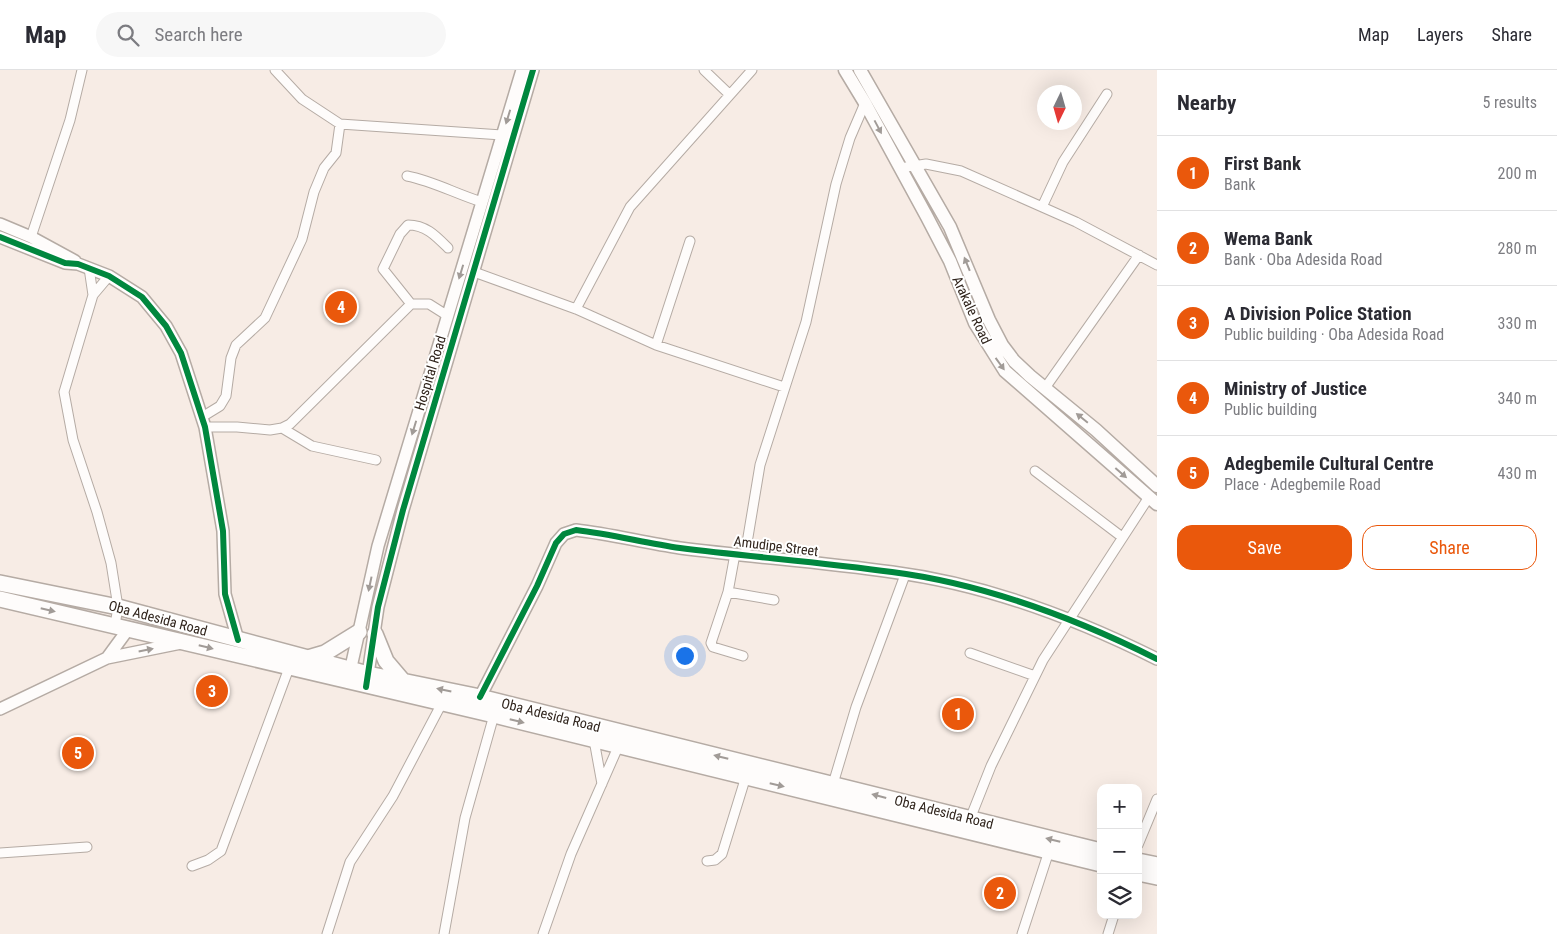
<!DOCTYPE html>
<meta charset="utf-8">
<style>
:root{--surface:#fff;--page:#f7f7f7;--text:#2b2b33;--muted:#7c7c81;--line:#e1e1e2;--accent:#ea580c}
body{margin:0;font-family:"Roboto Condensed",sans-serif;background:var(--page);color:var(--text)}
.controls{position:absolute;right:15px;bottom:15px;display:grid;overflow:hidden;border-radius:10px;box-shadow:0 5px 20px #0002}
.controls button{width:45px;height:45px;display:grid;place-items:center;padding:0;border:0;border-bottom:1px solid var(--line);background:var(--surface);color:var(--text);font:25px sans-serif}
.compass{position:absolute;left:1037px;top:15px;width:45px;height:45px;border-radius:50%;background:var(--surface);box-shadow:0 5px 20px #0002;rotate:185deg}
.you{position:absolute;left:684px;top:585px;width:18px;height:18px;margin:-12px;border:4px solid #fff;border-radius:50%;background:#1a73e8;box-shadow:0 0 0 8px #1a73e833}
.badge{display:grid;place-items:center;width:32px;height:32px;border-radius:50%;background:var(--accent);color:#fff;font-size:16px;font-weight:700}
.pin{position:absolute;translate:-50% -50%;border:2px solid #fff;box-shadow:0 1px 5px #0006}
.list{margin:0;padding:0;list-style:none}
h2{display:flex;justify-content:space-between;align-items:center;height:65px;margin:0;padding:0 20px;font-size:21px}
h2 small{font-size:16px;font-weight:400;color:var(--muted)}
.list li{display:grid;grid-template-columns:32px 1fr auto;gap:15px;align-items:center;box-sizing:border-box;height:75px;padding:0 20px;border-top:1px solid var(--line)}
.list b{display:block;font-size:19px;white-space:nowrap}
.list p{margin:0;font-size:16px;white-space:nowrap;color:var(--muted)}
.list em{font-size:16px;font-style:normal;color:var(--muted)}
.actions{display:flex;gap:10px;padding:15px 20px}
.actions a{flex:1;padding:11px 0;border:1px solid var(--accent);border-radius:15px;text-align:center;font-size:18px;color:var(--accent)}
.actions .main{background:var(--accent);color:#fff}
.icon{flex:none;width:28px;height:28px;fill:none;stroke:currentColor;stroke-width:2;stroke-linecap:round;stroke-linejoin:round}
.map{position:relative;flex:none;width:1157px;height:864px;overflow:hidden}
header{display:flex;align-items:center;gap:30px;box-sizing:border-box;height:70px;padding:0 25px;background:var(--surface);border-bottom:1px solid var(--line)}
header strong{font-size:24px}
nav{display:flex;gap:28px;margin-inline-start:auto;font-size:18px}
.search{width:350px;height:45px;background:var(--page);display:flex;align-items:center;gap:12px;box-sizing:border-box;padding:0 18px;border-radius:28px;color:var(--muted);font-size:19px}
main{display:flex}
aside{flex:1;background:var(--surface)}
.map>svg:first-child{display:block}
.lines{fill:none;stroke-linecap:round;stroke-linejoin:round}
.minor-casing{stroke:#b5aba4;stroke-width:11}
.tertiary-casing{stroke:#b5aba4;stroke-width:14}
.secondary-casing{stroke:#b5aba4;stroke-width:15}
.primary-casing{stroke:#b5aba4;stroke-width:18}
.minor{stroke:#fefcfb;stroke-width:9}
.tertiary{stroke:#fefcfb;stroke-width:11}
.secondary{stroke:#fefcfb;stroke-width:12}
.primary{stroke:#fefcfb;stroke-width:15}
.cycleway-casing{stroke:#fff;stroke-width:9}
.cycleway{stroke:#00873e;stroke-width:6}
.oneway{fill:#a19b97}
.labels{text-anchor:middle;stroke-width:4;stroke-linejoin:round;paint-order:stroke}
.street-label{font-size:14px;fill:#30241c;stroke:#fff}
</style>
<header>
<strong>Map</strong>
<div class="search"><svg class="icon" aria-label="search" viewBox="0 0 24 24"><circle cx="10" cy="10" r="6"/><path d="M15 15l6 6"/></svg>Search here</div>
<nav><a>Map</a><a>Layers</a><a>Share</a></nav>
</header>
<main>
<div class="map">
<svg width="1157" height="864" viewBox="0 0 1157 864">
<rect width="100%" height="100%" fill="#f7ece5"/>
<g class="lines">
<defs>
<path id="minor" d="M275 0 302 29 340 54 502 65
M704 0 729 24
M900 98 926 94 961 101 1076 152 1157 195
M407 106C433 111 456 124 482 132
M1042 137 1063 92 1107 24
M31 167 70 50 82 0
M89 198 93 225
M474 202 576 239 656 275 784 317
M109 206 93 225 64 322 73 370 97 442 111 493 118 537 115 555
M411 234 383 199 400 164 408 155C426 155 436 166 448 178
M576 239 630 137 752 0
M656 275 690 171
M1045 318 1139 185
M202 347 220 336 226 326 231 288 236 275 265 248 302 169 314 122 324 98 336 83 340 54
M205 357H237L270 360 282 358 290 354 411 234H429L448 246
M282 358 312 376 376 390
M1035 401 1122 467
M735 484 728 522 711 573 713 577 743 586
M745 485 760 395 806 252 836 114 850 68 865 33
M728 522 774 530
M970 583 1035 606
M594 670 602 714
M833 714 856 637 905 505
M970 749 991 696 1043 590 1149 427
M1138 775 1157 729
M0 783 87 777
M707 791 715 790 722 784 747 703
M192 796 208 790 221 781 289 598
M327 864 350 792 393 726 442 633
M444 864 465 748 494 645
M543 864 571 784 618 677
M1022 864 1049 781
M1108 864 1114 845"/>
<path id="tertiary" d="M0 154 31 167 75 191
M0 167 65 193 78 194 109 206 142 227 166 256 181 283 205 357 223 461 225 524 238 570
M107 588 129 558
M349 606 378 476 522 0
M367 611 378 537 403 440 533 0
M480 627 537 516 556 473 564 464 576 460C611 464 645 473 680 478 751 487 821 492 892 502 985 514 1073 547 1157 589
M0 639 107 588 181 573"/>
<path id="secondary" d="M845 0 865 33 927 147 950 191 975 253 1005 301 1157 434
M860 0 950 157 989 250 1002 275 1014 291 1030 306 1096 360 1157 416"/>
<path id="primary" d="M0 513 118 537 368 604 480 627 1101 781
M0 529 494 645 1101 794
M375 564 386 591 403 611
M308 588 325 583 359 562
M1138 791 1157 795
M1138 803 1157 807"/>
</defs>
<!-- minor casing -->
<use href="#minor" class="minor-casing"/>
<!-- tertiary casing -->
<use href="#tertiary" class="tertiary-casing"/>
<!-- secondary casing -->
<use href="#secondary" class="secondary-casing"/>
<!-- primary casing -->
<use href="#primary" class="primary-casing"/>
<!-- minor -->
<use href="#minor" class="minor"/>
<!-- tertiary -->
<use href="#tertiary" class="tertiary"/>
<!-- secondary -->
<use href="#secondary" class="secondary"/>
<!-- primary -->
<use href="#primary" class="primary"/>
<defs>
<path id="cycleway" d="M0 167 65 193 78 194 109 206 142 227 166 256 181 283 205 357 223 461 225 524 238 570
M366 617 378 537 403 440 533 0
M480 627 537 516 556 473 564 464 576 460C611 464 645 473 680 478 751 487 821 492 892 502 985 514 1073 547 1157 589"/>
</defs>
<!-- cycleway casing -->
<use href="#cycleway" class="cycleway-casing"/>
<!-- cycleway -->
<use href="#cycleway" class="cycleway"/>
</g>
<!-- one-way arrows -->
<defs><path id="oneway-solid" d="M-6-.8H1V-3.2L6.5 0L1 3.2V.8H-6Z" transform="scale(1.25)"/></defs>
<g class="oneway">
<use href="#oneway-solid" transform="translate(508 47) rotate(107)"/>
<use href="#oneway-solid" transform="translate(878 57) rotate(62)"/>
<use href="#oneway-solid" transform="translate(967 194) rotate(-112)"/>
<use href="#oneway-solid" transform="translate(461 202) rotate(107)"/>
<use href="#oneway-solid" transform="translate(1000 294) rotate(54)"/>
<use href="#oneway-solid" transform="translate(1082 348) rotate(-141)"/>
<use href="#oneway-solid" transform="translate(414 358) rotate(107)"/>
<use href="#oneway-solid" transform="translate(1121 403) rotate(41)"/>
<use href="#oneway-solid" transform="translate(370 514) rotate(102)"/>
<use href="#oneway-solid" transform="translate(48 540) rotate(13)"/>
<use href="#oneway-solid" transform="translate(206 577) rotate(14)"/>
<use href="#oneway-solid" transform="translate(146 580) rotate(-11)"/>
<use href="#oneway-solid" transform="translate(444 620) rotate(-168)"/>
<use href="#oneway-solid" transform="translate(517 651) rotate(14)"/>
<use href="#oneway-solid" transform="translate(721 687) rotate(-166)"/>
<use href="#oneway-solid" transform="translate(777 715) rotate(13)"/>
<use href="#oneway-solid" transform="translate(879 726) rotate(-165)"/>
<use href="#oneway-solid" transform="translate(1053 770) rotate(-166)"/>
</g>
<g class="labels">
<!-- street labels -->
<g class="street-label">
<text transform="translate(972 240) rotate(65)" y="5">Arakale Road</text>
<text transform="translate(430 303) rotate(-73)" y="5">Hospital Road</text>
<text transform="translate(776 476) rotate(7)" y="5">Amudipe Street</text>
<text transform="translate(158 548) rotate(15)" y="5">Oba Adesida Road</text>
<text transform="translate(551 645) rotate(14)" y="5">Oba Adesida Road</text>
<text transform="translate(944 742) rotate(14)" y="5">Oba Adesida Road</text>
</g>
</g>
</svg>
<div class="controls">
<button>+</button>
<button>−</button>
<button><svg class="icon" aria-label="layers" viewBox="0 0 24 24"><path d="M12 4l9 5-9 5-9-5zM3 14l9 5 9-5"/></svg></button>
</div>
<svg class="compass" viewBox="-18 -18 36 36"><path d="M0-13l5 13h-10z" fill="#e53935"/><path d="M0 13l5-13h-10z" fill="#7c7c81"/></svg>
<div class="you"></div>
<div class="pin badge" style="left:958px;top:644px">1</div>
<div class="pin badge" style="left:1000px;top:823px">2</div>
<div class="pin badge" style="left:212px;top:621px">3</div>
<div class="pin badge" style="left:341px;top:237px">4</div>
<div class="pin badge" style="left:78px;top:683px">5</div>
</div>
<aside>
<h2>Nearby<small>5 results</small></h2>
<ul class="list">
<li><span class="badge">1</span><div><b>First Bank</b><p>Bank</p></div><em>200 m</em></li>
<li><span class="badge">2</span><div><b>Wema Bank</b><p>Bank · Oba Adesida Road</p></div><em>280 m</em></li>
<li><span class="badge">3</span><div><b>A Division Police Station</b><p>Public building · Oba Adesida Road</p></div><em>330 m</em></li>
<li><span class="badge">4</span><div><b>Ministry of Justice</b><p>Public building</p></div><em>340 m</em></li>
<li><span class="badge">5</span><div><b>Adegbemile Cultural Centre</b><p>Place · Adegbemile Road</p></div><em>430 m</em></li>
</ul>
<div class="actions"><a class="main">Save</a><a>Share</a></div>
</aside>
</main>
